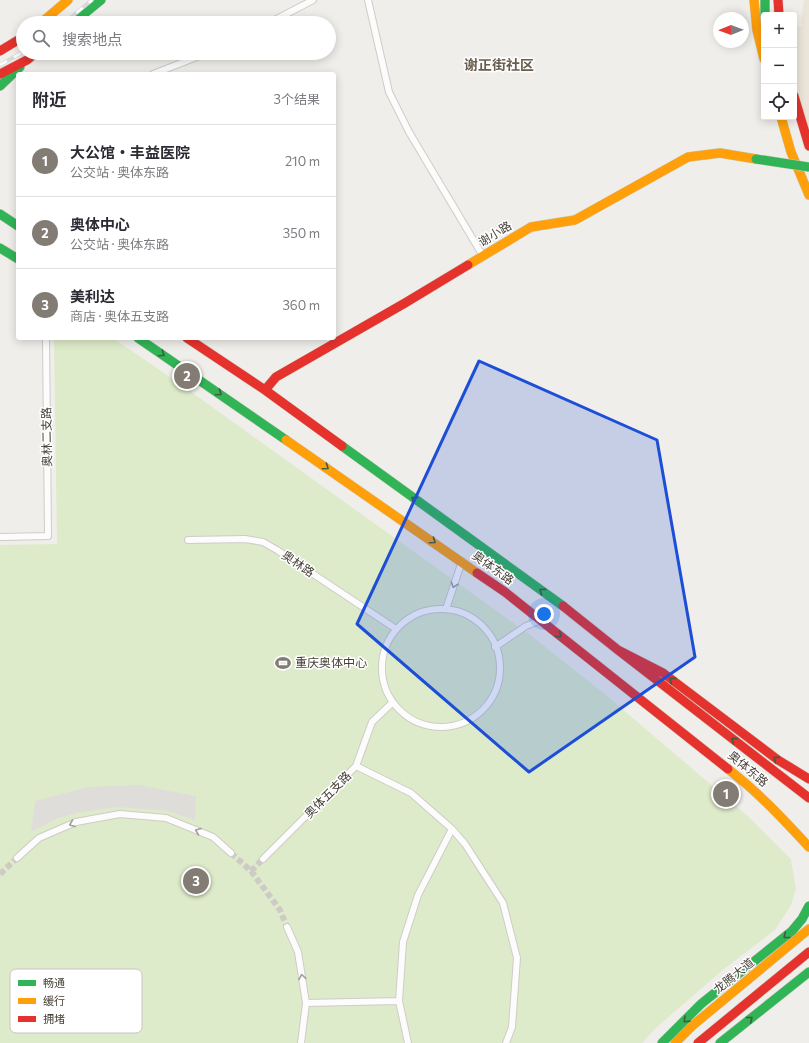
<!DOCTYPE html>
<html lang="zh">
<meta charset="utf-8">
<style>
:root{--surface:#fff;--page:#f2f2f3;--text:#2b2b33;--muted:#7c7c81;--line:#e1e1e2;--accent:#827c75}
body{margin:0;font-family:Commissioner,"Noto Sans SC",sans-serif;background:var(--page);color:var(--text)}
.controls{position:absolute;right:12px;top:12px;display:grid;overflow:hidden;border-radius:4px;box-shadow:0 2px 10px #0003}
.controls button{width:36px;height:36px;display:grid;place-items:center;padding:0;border:0;border-bottom:1px solid var(--line);background:var(--surface);color:var(--text);font:20px sans-serif}
.compass{position:absolute;left:713px;top:12px;width:36px;height:36px;border-radius:50%;background:var(--surface);box-shadow:0 2px 10px #0003;rotate:269deg}
.you{position:absolute;left:544px;top:614px;width:14px;height:14px;margin:-10px;border:3px solid #fff;border-radius:50%;background:#1a73e8;box-shadow:0 0 0 6px #1a73e833}
.badge{display:grid;place-items:center;width:26px;height:26px;border-radius:50%;background:var(--accent);color:#fff;font-size:13px;font-weight:700}
.pin{position:absolute;translate:-50% -50%;border:2px solid #fff;box-shadow:0 1px 4px #0006}
.list{margin:0;padding:0;list-style:none}
h2{display:flex;justify-content:space-between;align-items:center;height:52px;margin:0;padding:0 16px;font-size:17px}
h2 small{font-size:13px;font-weight:400;color:var(--muted)}
.list li{display:grid;grid-template-columns:26px 1fr auto;gap:12px;align-items:center;box-sizing:border-box;height:72px;padding:0 16px;border-top:1px solid var(--line)}
.list b{display:block;font-size:15px;white-space:nowrap}
.list p{margin:0;font-size:13px;white-space:nowrap;color:var(--muted)}
.list em{font-size:13px;font-style:normal;color:var(--muted)}
.icon{flex:none;width:22px;height:22px;fill:none;stroke:currentColor;stroke-width:2;stroke-linecap:round;stroke-linejoin:round}
.map{position:relative;flex:none;width:809px;height:1043px;overflow:hidden}
.search{position:absolute;background:var(--surface);box-shadow:0 2px 10px #0003;left:16px;top:16px;width:320px;height:44px;display:flex;align-items:center;gap:10px;box-sizing:border-box;padding:0 14px;border-radius:22px;color:var(--muted);font-size:15px}
.panel{position:absolute;background:var(--surface);box-shadow:0 2px 10px #0003;left:16px;top:72px;width:320px;height:268px;border-radius:4px}
.map>svg:first-child{display:block}
.education{fill:#ebe5d9}
.green{fill:#deebca}
.parking{fill:#dfddda}
.lines{fill:none;stroke-linecap:round;stroke-linejoin:round}
.street-tunnel{stroke:#cecbc6;stroke-width:6;stroke-dasharray:6 3;stroke-linecap:butt}
.street-casing{stroke:#ceccc7;stroke-width:8}
.fast-casing{stroke:#cfcbc1;stroke-width:10}
.slow-casing{stroke:#cfcbc1;stroke-width:10}
.jam-casing{stroke:#cfcbc1;stroke-width:10}
.street{stroke:#fdfcfc;stroke-width:6}
.fast{stroke:#30b455;stroke-width:9}
.slow{stroke:#ff9f0a;stroke-width:9}
.jam{stroke:#e5322d;stroke-width:9}
.rail-casing{stroke:#d9d9d8;stroke-width:4}
.rail{stroke:#fff;stroke-width:2.5;stroke-dasharray:8;stroke-linecap:butt}
.fast-bridge-casing{stroke:#cfcbc1;stroke-width:10;stroke-linecap:butt}
.fast-bridge{stroke:#30b455;stroke-width:9}
.oneway{stroke:#405c3e}
.oneway2{stroke:#a29e99}
.marked{fill:#1d4ed8;fill-opacity:0.2;stroke:#1d4ed8;stroke-width:3;stroke-linejoin:round}
.labels{text-anchor:middle;stroke-width:3;stroke-linejoin:round;paint-order:stroke}
.street-label{font-size:12px;fill:#463f36;stroke:#fff}
.poi-label{font-size:12px;fill:#463f36;stroke:#fff;text-anchor:start}
.quarter-label{font-size:14px;font-weight:bold;fill:#695d4d;stroke:#fff}
.key{fill:#fff;stroke:#c8c5c3;stroke-width:1}
.key-label{font-size:11px;fill:#463f36}
</style>
<div class="map">
<svg width="809" height="1043" viewBox="0 0 809 1043">
<rect width="100%" height="100%" fill="#f0eeea"/>
<!-- education -->
<path class="education" d="M804 0H809V136L794 83V27L802 26 801 21Z"/>
<!-- green -->
<path class="green" d="M54 338H113L183 386 530 635 601 691 749 817 791 859 796 889 791 905 775 930 724 969 657 1027 642 1043H0V545L57 544Z"/>
<!-- parking -->
<path class="parking" d="M139 785 196 796 195 820 167 811 118 807 77 813 56 819 31 832 35 801 88 787Z"/>
<g class="lines">
<!-- street-tunnel -->
<path class="street-tunnel" d="M231 853 251 871 280 910 287 927
M251 871 263 859
M0 874 17 858"/>
<defs>
<path id="street" d="M368 0 389 92 409 132 483 256
M269 23 313 0
M153 74 207 53
M0 537 48 536 46 338
M188 540 245 539 263 542 277 550 396 629
M446 609 462 561
M382 668a59 59 0 1 1 118 0a59 59 0 1 1-118 0Z
M495 647 526 626 541 620
M356 766 411 793 452 829 465 844 503 903 517 958 512 1027 506 1043
M17 858 39 838 76 822 120 814 166 818 213 837 231 853
M263 859 356 766 372 722 392 703
M287 927 298 952 306 1003 301 1043
M306 1003 399 1001
M408 1043 399 1001 403 942 418 895 452 829"/>
<path id="fast" d="M765 0V15
M73 23 101 0
M0 86 20 67
M0 214 18 226
M0 248 18 259
M138 338 286 440
M342 446 563 606
M662 1043 701 1004 792 931 802 919 809 906
M720 1043 809 972"/>
<path id="slow" d="M754 0 757 30 764 59
M41 23 68 0
M781 117 791 152 809 195
M468 265 531 227 575 220 688 157 720 153 756 159
M286 440 477 573
M728 769C758 792 783 819 809 847
M675 1043 692 1026 809 929"/>
<path id="jam" d="M778 0 779 15
M0 51 23 37
M0 74 27 60 36 53
M794 96 809 146
M187 338 265 390 342 446
M265 390 276 377 405 303 468 265
M477 573 505 592 728 769
M563 606 618 650 663 673 778 760 809 779
M618 650 809 798
M698 1043 809 952"/>
</defs>
<!-- street casing -->
<use href="#street" class="street-casing"/>
<!-- fast casing -->
<use href="#fast" class="fast-casing"/>
<!-- slow casing -->
<use href="#slow" class="slow-casing"/>
<!-- jam casing -->
<use href="#jam" class="jam-casing"/>
<!-- street -->
<use href="#street" class="street"/>
<!-- fast -->
<use href="#fast" class="fast"/>
<!-- slow -->
<use href="#slow" class="slow"/>
<!-- jam -->
<use href="#jam" class="jam"/>
<defs>
<path id="rail" d="M64 23 92 0
M0 65 23 52"/>
</defs>
<!-- rail casing -->
<use href="#rail" class="rail-casing"/>
<!-- rail -->
<use href="#rail" class="rail"/>
<defs>
<path id="fast-bridge" d="M756 159 809 167"/>
</defs>
<!-- fast-bridge casing -->
<use href="#fast-bridge" class="fast-bridge-casing"/>
<!-- fast-bridge -->
<use href="#fast-bridge" class="fast-bridge"/>
</g>
<!-- one-way arrows -->
<defs><path id="oneway-chevron" d="M-2-3.5L2.5 0L-2 3.5" fill="none" stroke-width="1.6" stroke-linecap="round" stroke-linejoin="round"/></defs>
<g class="oneway">
<use href="#oneway-chevron" transform="translate(162 354) rotate(34)"/>
<use href="#oneway-chevron" transform="translate(219 393) rotate(35)"/>
<use href="#oneway-chevron" transform="translate(326 467) rotate(35)"/>
<use href="#oneway-chevron" transform="translate(414 499) rotate(-144)"/>
<use href="#oneway-chevron" transform="translate(433 541) rotate(35)"/>
<use href="#oneway-chevron" transform="translate(542 591) rotate(-144)"/>
<use href="#oneway-chevron" transform="translate(559 635) rotate(38)"/>
<use href="#oneway-chevron" transform="translate(672 680) rotate(-143)"/>
<use href="#oneway-chevron" transform="translate(734 740) rotate(-142)"/>
<use href="#oneway-chevron" transform="translate(776 759) rotate(-145)"/>
<use href="#oneway-chevron" transform="translate(786 936) rotate(141)"/>
<use href="#oneway-chevron" transform="translate(750 1019) rotate(-38)"/>
<use href="#oneway-chevron" transform="translate(686 1020) rotate(136)"/>
</g>
<g class="oneway2">
<use href="#oneway-chevron" transform="translate(454 585) rotate(109)"/>
<use href="#oneway-chevron" transform="translate(72 824) rotate(158)"/>
<use href="#oneway-chevron" transform="translate(198 831) rotate(-158)"/>
<use href="#oneway-chevron" transform="translate(302 977) rotate(-99)"/>
</g>
<!-- marked area -->
<path class="marked" d="M479 361 657 440 695 657 529 772 357 624Z"/>
<!-- icons -->
<defs>
<symbol id="stadium-bare" viewBox="-9 -9 18 18"><path d="M0-5a6.5 5 0 1 0 0 10a6.5 5 0 1 0 0-10ZM-3.5-1.8h7v3.6h-7Z" fill="#827c75" stroke="#fff" stroke-width="2.5" paint-order="stroke"/></symbol>
</defs>
<g fill-rule="evenodd">
<use href="#stadium-bare" x="272" y="652" width="22" height="22"/>
</g>
<g class="labels">
<!-- street labels -->
<g class="street-label">
<text transform="translate(495 234) rotate(-31)" y="4">谢小路</text>
<text transform="translate(47 437) rotate(-91)" y="4">奥林二支路</text>
<text transform="translate(298 564) rotate(34)" y="4">奥林路</text>
<text transform="translate(493 568) rotate(36)" y="4">奥体东路</text>
<text transform="translate(748 769) rotate(40)" y="4">奥体东路</text>
<text transform="translate(328 795) rotate(-45)" y="4">奥体五支路</text>
<text transform="translate(734 976) rotate(-39)" y="4">龙腾大道</text>
</g>
<!-- poi labels -->
<g class="poi-label">
<text x="295" y="667">重庆奥体中心</text>
</g>
<!-- quarter labels -->
<g class="quarter-label">
<text x="499" y="70">谢正街社区</text>
</g>
</g>
<!-- legend -->
<rect x="10" y="969" width="132" height="64" rx="6" class="key"/>
<rect x="18" y="980" width="18" height="6" fill="#30b455"/>
<rect x="18" y="998" width="18" height="6" fill="#ff9f0a"/>
<rect x="18" y="1016" width="18" height="6" fill="#e5322d"/>
<g class="key-label">
<text x="43" y="987">畅通</text>
<text x="43" y="1005">缓行</text>
<text x="43" y="1023">拥堵</text>
</g>
</svg>
<div class="controls">
<button>+</button>
<button>−</button>
<button><svg class="icon" aria-label="locate" viewBox="0 0 24 24"><circle cx="12" cy="12" r="6"/><path d="M12 2v4M12 18v4M2 12h4M18 12h4"/></svg></button>
</div>
<svg class="compass" viewBox="-18 -18 36 36"><path d="M0-13l5 13h-10z" fill="#e53935"/><path d="M0 13l5-13h-10z" fill="#7c7c81"/></svg>
<div class="you"></div>
<div class="pin badge" style="left:726px;top:794px">1</div>
<div class="pin badge" style="left:187px;top:376px">2</div>
<div class="pin badge" style="left:196px;top:881px">3</div>
<div class="search"><svg class="icon" aria-label="search" viewBox="0 0 24 24"><circle cx="10" cy="10" r="6"/><path d="M15 15l6 6"/></svg>搜索地点</div>
<section class="panel">
<h2>附近<small>3个结果</small></h2>
<ul class="list">
<li><span class="badge">1</span><div><b>大公馆‧丰益医院</b><p>公交站 · 奥体东路</p></div><em>210 m</em></li>
<li><span class="badge">2</span><div><b>奥体中心</b><p>公交站 · 奥体东路</p></div><em>350 m</em></li>
<li><span class="badge">3</span><div><b>美利达</b><p>商店 · 奥体五支路</p></div><em>360 m</em></li>
</ul>
</section>
</div>
